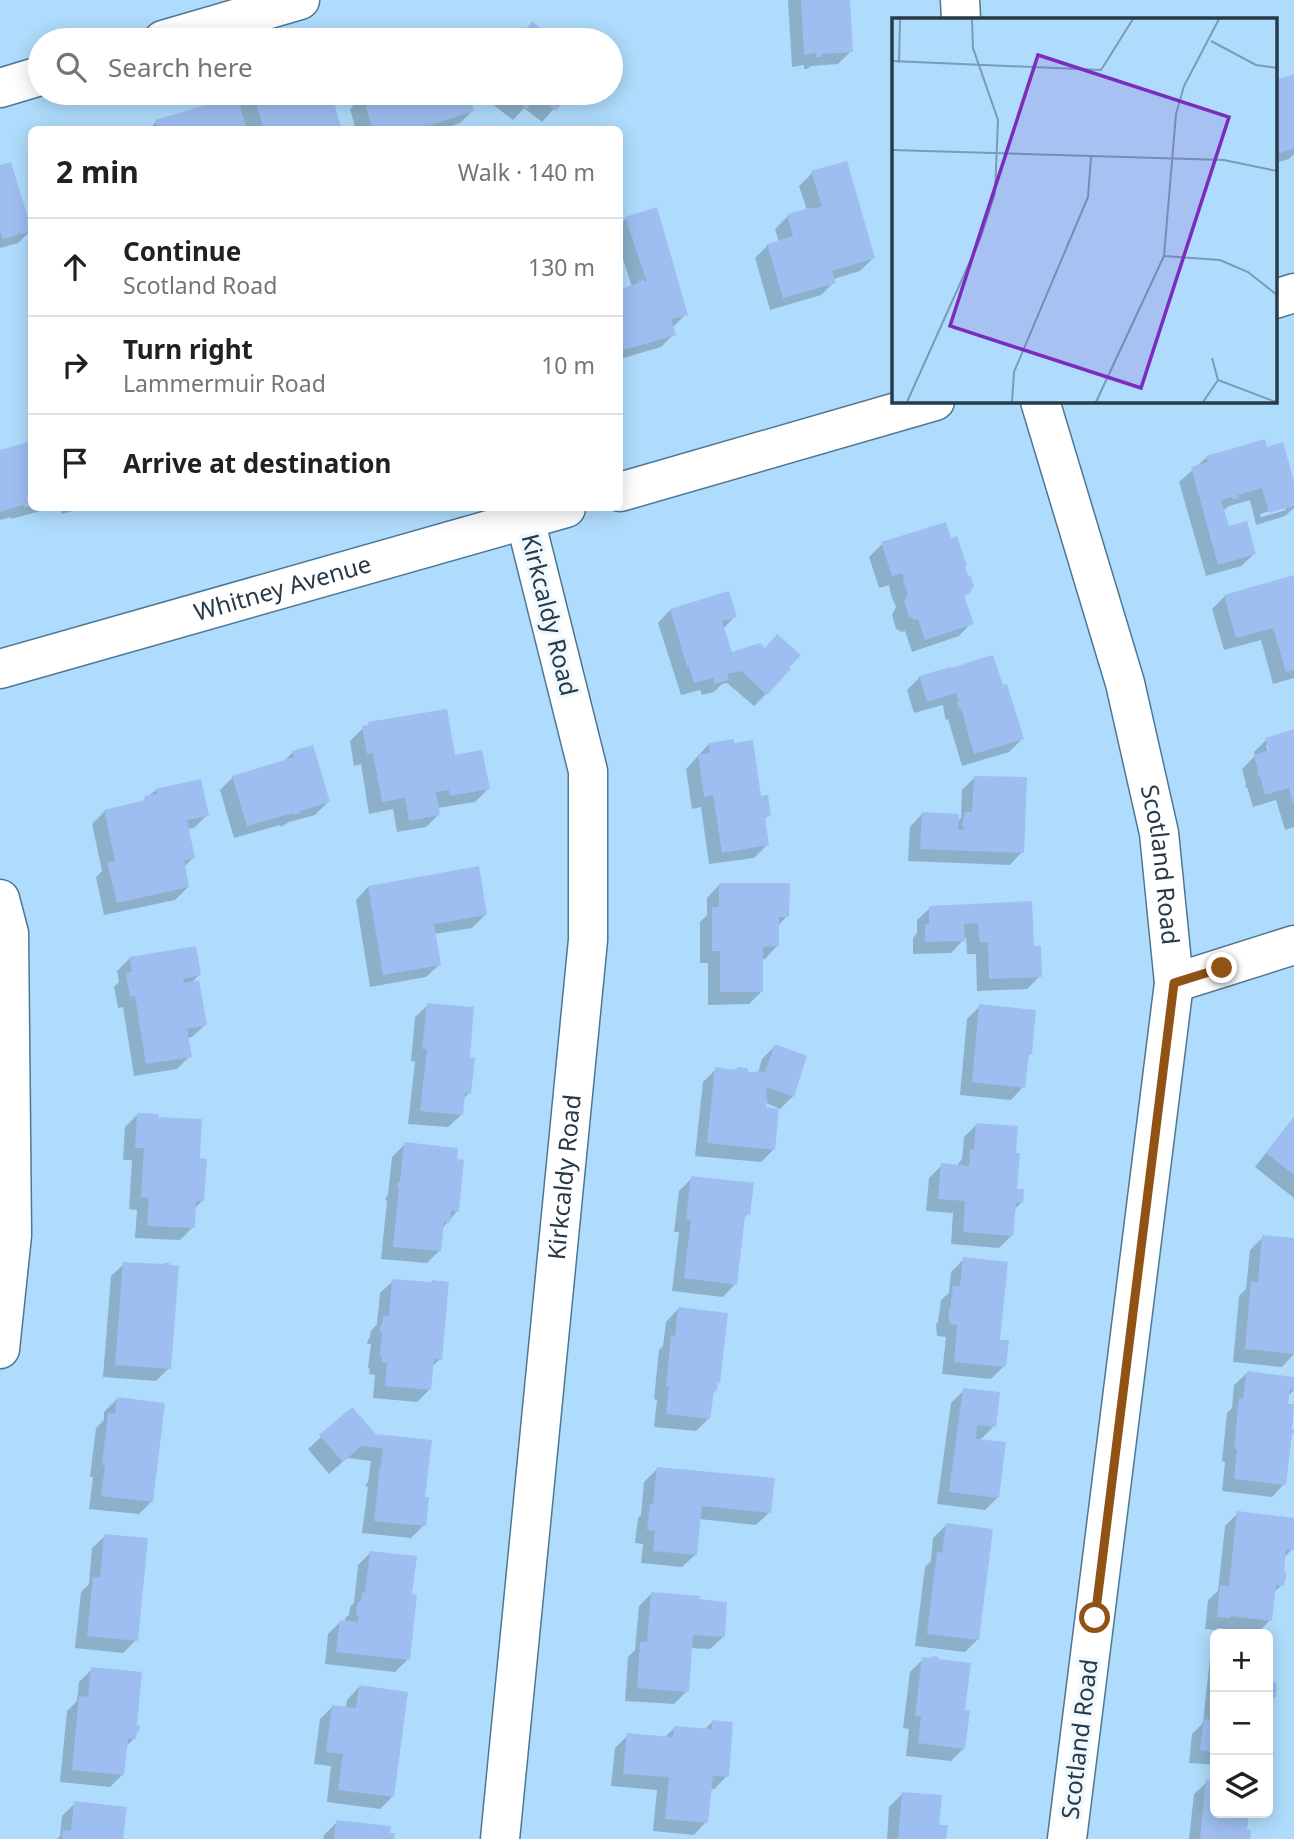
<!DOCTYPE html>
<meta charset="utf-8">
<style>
:root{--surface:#fff;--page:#f2f2f2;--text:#202124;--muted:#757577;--line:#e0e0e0}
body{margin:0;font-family:"Noto Sans",sans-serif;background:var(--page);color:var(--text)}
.controls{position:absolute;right:21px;bottom:21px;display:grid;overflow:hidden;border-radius:10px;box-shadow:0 4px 18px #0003}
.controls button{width:63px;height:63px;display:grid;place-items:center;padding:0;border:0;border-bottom:2px solid var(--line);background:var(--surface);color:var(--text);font:35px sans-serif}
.stop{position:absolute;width:21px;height:21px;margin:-16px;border:5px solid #905315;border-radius:50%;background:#fff}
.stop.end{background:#905315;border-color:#fff;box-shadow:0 2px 7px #0008}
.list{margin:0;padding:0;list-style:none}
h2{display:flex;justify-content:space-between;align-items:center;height:91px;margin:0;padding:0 28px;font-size:30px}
h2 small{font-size:23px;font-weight:400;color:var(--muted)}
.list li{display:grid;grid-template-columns:46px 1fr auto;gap:21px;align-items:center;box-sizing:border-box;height:98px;padding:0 28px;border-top:2px solid var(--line)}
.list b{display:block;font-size:26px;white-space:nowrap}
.list p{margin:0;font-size:23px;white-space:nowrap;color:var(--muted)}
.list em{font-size:23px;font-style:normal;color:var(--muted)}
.icon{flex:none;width:38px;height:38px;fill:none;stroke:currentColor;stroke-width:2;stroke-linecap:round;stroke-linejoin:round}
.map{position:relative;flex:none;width:1294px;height:1839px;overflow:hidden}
.search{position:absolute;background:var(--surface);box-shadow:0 4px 18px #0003;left:28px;top:28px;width:595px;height:77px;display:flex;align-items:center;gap:18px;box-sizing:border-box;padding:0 24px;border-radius:38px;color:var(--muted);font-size:26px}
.panel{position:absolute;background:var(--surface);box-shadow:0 4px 18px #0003;left:28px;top:126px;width:595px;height:385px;border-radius:10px}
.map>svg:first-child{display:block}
.shadow{fill:#0003;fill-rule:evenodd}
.building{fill:#9ebef1}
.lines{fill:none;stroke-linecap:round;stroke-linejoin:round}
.minor-casing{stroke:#4d7794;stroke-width:41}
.tertiary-casing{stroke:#4d7794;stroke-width:41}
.minor{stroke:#fff;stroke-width:38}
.tertiary{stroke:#fff;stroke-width:38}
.route{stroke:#905315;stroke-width:9}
.labels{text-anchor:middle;stroke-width:7;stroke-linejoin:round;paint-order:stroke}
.street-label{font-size:24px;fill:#283a47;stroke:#eff8fe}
.inset-road{fill:none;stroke:#799bb4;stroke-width:2}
.view{fill:#7b2cbf;fill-opacity:0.15;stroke:#7b2cbf;stroke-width:3.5}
.inset-edge{fill:none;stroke:#283a47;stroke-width:3.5}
</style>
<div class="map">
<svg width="1294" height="1839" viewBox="0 0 1294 1839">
<rect width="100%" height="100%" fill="#afdcfc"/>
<!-- shadow -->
<path class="shadow" d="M788 0H848L851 51 838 64 811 66 807 69H804V65L792 67Z
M1294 77V154L1289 159 1275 163V81Z
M253 93H329L340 130H149L156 122 238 108Z
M375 93H467L472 111 460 123 440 130H356L350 109 363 96Z
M478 93H568L542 122 524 108 513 120Z
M0 167 31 230 18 243 0 248Z
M812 173 873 258 860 271 833 279 834 282 821 295 770 310 755 258 768 245 779 242 775 229 788 216 807 210 799 186Z
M626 218 686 314 672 328 674 334 661 347 620 359V291L632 287 620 250V225Z
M32 438V508H52L11 519V517L0 520V452L29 443V441Z
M1207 457 1294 488V508L1285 516 1256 525 1250 500 1229 506 1223 511 1228 529 1254 554 1241 566 1206 576 1179 482ZM1286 506V510L1261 517 1260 514Z
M60 508H83L62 514Z
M882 544 963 567 969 592 963 598 971 623 959 636 912 652 905 631 902 632 896 629 892 615 896 607 891 595 889 585 879 588 869 557Z
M1294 577V678L1273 684 1261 640 1224 650 1212 609 1225 596Z
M670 610 735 616 723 629 730 654 766 694 754 706 727 683 722 684 714 692 702 695 700 690 681 695 658 623Z
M949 669 1022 739 1009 752 962 766 948 719 946 720 945 717 943 705 914 713 907 690 920 677Z
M369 724 454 757 488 789 475 802 437 808 438 815 426 827 397 832 393 809 369 814 361 764 354 766 350 741 363 728Z
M1294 731V827L1285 830 1276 800 1253 807 1247 787 1245 788 1246 784 1242 769 1255 756 1254 752 1266 740ZM1266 745H1270V759Z
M709 744 760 798 769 815 763 820 767 845 754 858 709 864 701 807 692 809 686 769Z
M293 752 328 802 315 815 289 822 281 827 280 825 234 838 220 790 233 777 283 762Z
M975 777 1022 852 1010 865 908 861 910 827 922 814 957 822 961 818 962 790Z
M156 790 207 815 194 828 187 829 194 857 184 867 188 887 175 900 104 915 96 877 102 871 92 824 105 811 139 804Z
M719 885 787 916 778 926 777 946 765 959H761V992L749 1004 708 1005V963H700V922L707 915V898Z
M368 887 485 915 472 928 434 934 439 965 426 977 370 987 356 900Z
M1031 903 1032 948 1040 976 1027 989 977 991 976 954H967L966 937 951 953 913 954V938L917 933V920L930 908Z
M130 958 199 975 191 983 205 1025 192 1037 187 1038 190 1056 177 1069 134 1076 123 1007 118 1008 114 987 119 982 117 971Z
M428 1005 468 1059 469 1093 463 1099 461 1115 448 1127 408 1124 415 1062 411 1061 415 1017Z
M980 1006 1031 1053 1027 1057 1023 1087 1011 1100 960 1095 967 1019Z
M775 1046 793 1096 780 1109 766 1103 764 1105 774 1149 761 1162 695 1156 703 1082 716 1069 747 1074 758 1073 762 1059Z
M138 1114 198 1160 203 1200 194 1209 193 1227 180 1240 135 1238 137 1210 129 1209 132 1160H123L125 1127Z
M1294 1117V1198L1255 1167Z
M977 1124 1014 1154 1016 1190 1021 1203 1014 1210 1012 1235 999 1248 951 1244 953 1213 926 1211 929 1178 942 1165 958 1166V1164L962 1159 964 1137Z
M405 1144 457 1211 442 1229 440 1250 427 1263 381 1259 387 1201 385 1200 388 1194 392 1157Z
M692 1178 748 1214 743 1219 735 1284 723 1297 672 1291 679 1232H674L679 1191Z
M1263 1237 1294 1240V1354L1282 1367 1233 1362 1239 1296 1246 1289 1250 1250Z
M964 1259 998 1341 1004 1366 991 1379 942 1374 946 1337 937 1336 936 1324 938 1322 941 1300 949 1293 951 1272Z
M124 1264 169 1368 156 1381 103 1377 111 1276Z
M393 1281 440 1359 431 1368 430 1389 417 1402 373 1398 375 1375 369 1374 370 1369 368 1368 371 1344H367L368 1340 370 1337 371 1331 377 1324 380 1293Z
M678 1309 715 1391 712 1394 709 1418 696 1431 654 1427 657 1400 654 1399 659 1350 663 1346 666 1322Z
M1247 1373 1294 1379V1390L1287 1397 1289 1436 1284 1484 1272 1497 1222 1491 1225 1462 1222 1461 1227 1413 1232 1408 1234 1385Z
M964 1390 994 1426 979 1441 998 1497 985 1510 937 1504 951 1403Z
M117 1399 152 1501 139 1514 89 1509 93 1477H90L96 1428 104 1420V1412Z
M375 1436 423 1499 424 1525 411 1538 362 1533 368 1487H366V1484L368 1482 371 1461 347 1458 329 1474 308 1449 321 1437Z
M657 1469 769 1513 756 1525 699 1519 695 1555 682 1567 641 1563 643 1544 635 1543 638 1518 641 1515 644 1482Z
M1238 1513 1294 1519 1292 1549 1284 1558 1282 1585 1273 1593 1270 1620 1258 1633 1218 1628 1216 1630 1205 1629 1208 1600 1218 1591 1225 1526Z
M946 1525 978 1639 965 1652 915 1646 925 1567 931 1561 933 1538Z
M105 1536 136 1640 123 1653 75 1648 81 1592 89 1584 92 1548Z
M371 1552 411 1596 408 1659 395 1672 325 1664 328 1634 341 1621 345 1622V1618L349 1615 350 1607 354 1603 358 1565Z
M651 1594 723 1637 710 1649 690 1648 687 1691 674 1704 625 1701 628 1657 635 1650 639 1606Z
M1215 1653V1765L1189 1763 1192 1734 1203 1723 1210 1658Z
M923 1659 963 1712 964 1748 951 1761 906 1756 909 1729 903 1728 910 1672Z
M92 1669 134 1734V1739L125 1747 123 1774 110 1787 60 1782 67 1711 77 1701 79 1682Z
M359 1687 393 1796 380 1809 327 1802 331 1766 314 1764 320 1719 333 1706 346 1708 347 1700Z
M713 1721 727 1776 714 1789H710L706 1822 694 1835 653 1831 657 1790 611 1786 615 1748 628 1735 664 1738 674 1728 704 1730Z
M1207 1782H1215V1813H1247L1245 1831 1248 1839H1189L1194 1794Z
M902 1794 937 1826 945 1839H887L889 1807Z
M75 1803 122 1839H57L60 1836 62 1816Z
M337 1822 389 1835 392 1839H323L324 1835Z"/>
<!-- building -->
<path class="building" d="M801 0H850L853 52 821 54 822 57H816V53L804 55Z
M532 21 556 40H511L521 28 525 31Z
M1294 74V149L1275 154V80Z
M253 93H331L342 130H320L319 126 307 130H264Z
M369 93H469L474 111 416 130H373L362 95Z
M507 93H570L556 111 537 96 527 109Z
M237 96 247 130H158L155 120Z
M847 161 875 258 832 271 836 283 783 298 767 244 793 236 787 214 813 207V209L822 206 811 171Z
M11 162 32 231 3 239 0 231V165Z
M657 207 688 315 671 319 676 335 620 351V289L639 283 638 281 644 280V282H647L625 217Z
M1265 439 1267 447 1283 442 1294 481V506L1269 513 1262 488 1238 495 1239 498 1233 500 1232 497 1221 500 1229 526 1247 521 1256 554 1218 565 1191 467 1208 462 1206 456Z
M32 441V505L24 508 23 505 0 512V450Z
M946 522 951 538 957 536 967 566H965L968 575 971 577 974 586 970 593 964 596 974 624 925 640 918 619 916 620 909 617 904 601 908 593 903 581 904 580 902 573 892 576 881 542Z
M1294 575V670L1286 672 1273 628 1236 638 1224 595Z
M729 591 737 617 722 621 732 652 760 643 765 648 777 634 801 655 789 668 791 669 767 695 741 671 727 674 729 680 715 684 713 678 694 683 689 667H687L670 609Z
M993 655 1003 685 1007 684 1024 739 974 754 961 708H959L957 703 959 702 956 693 927 702 919 676 950 667 951 668Z
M447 709 455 755 482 750 490 789 450 796 449 790 436 792 440 815 409 821 405 798 382 802 373 753 367 754 362 726 369 725 368 722Z
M1294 729V803H1293L1289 788 1265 795 1260 776H1258L1257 771 1258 770 1254 755 1269 750 1265 738Z
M734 739V743L753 740 761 796 768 795 771 816 765 817 769 845 722 853 713 795 704 797 698 754 710 753 708 743Z
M313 745 330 802 300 811 301 813 294 815 293 813 247 826 232 776 294 757 292 751Z
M974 776 1027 777 1024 853 920 849 922 812 959 814 958 830H964V826H962L965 812H972Z
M201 779 209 816 187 820 195 858 184 860 189 887 117 903 107 862 115 861 104 810 145 800 144 796 157 794 155 789Z
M479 866 487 915 434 924 441 965 383 975 368 886Z
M719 883H790L789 917H779V946L763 947V992H720V951H712V907H719Z
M1032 901 1034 946H1041L1042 977 989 979 988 942H980L978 930H979L978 923 964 924 965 941 925 942V924H929V906Z
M196 946 201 975 183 979 184 983 199 980 207 1025 187 1029 192 1057 146 1064 135 996 130 997 126 973 132 972 129 957Z
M427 1003 474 1007 470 1057 475 1058 471 1094 465 1093 463 1115 420 1111 427 1049H422Z
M979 1004 1036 1010 1032 1054 1029 1053 1025 1088 972 1082Z
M775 1044 807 1056 794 1097 767 1087 766 1098H768L766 1107 779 1109 775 1150 707 1143 715 1067 735 1070 738 1067 747 1068 749 1072H756V1071L765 1072Z
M137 1113 159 1114 158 1117 202 1119 200 1158 207 1159 204 1201H196L195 1228 147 1226 149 1198 141 1197 144 1148H135Z
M1294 1118V1175L1266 1153Z
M976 1123 1018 1126 1016 1153H1020L1017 1189H1024L1023 1203H1016L1013 1236 963 1232 965 1201 938 1199 941 1163 969 1166 970 1149H974Z
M404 1142 458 1148 457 1159 464 1160 459 1212 451 1211 450 1223 444 1222 441 1251 393 1247 399 1188H397L398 1182H400Z
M691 1176 754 1183 750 1215H745L737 1285 684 1278 691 1220 686 1219Z
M1262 1235 1294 1238V1354L1245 1349 1251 1281 1258 1282Z
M963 1257 1008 1262 1000 1340H1009L1006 1367 954 1362 957 1325 950 1324 948 1310H950L953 1286H960Z
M123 1262 163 1264V1263H170V1265L179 1266 171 1369 115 1365Z
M392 1279 432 1282V1280L449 1282 442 1360 434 1359 431 1390 385 1386 387 1363 381 1362 382 1356H380L382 1332H380V1325L382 1326 383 1316H389Z
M678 1307 728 1313 720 1383H718L717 1391H714L710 1419 666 1414 669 1387H666L671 1335 675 1336Z
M1247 1371 1294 1377V1390L1290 1389 1288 1404H1294L1292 1429 1294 1430V1434H1292L1286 1485 1234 1479 1237 1449H1234L1239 1398 1243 1399Z
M963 1388 1000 1392 996 1427 977 1425 976 1439 1006 1442 999 1498 949 1492Z
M117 1397 165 1403 153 1502 101 1496 105 1465H102L108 1413 115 1414Z
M352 1407 376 1434 432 1440 425 1497H429L426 1526 374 1521 379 1475H378V1470H380L383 1448 361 1446 343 1462 319 1435Z
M657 1467 775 1478 771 1513 702 1506 697 1555 653 1551 655 1531 647 1530 650 1504H653Z
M1237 1511 1294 1518V1550L1286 1549 1284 1571H1286V1576L1284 1586 1276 1585 1272 1621 1231 1616 1230 1618 1217 1617 1220 1585 1229 1586Z
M946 1523 993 1529 979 1640 927 1634 937 1552 942 1553Z
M104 1534 148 1538 138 1641 87 1636 93 1577 100 1578Z
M370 1551 417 1556 412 1594 417 1595 410 1660 336 1652 340 1620 358 1622 359 1617 356 1613 357 1603 361 1601 362 1592 365 1593Z
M651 1592 700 1596 699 1599 727 1602 725 1637 693 1635 689 1692 637 1688 640 1642H647Z
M932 1656 939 1657 938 1659 971 1663 965 1710 970 1711 965 1749 918 1743 921 1717 915 1716 922 1657 931 1658Z
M91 1667 142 1672 137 1725H140L139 1732H137L136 1739H128L124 1775 72 1770 79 1696 88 1697Z
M1268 1679 1273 1680V1681L1277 1684 1276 1697 1270 1699V1708H1268Z
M359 1685 408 1692 394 1797 338 1790 343 1754 326 1752 332 1705 356 1708Z
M1204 1719 1215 1721V1752L1200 1750Z
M712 1720 733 1722 729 1777 713 1776 708 1823 665 1819 669 1777 623 1774 627 1733 673 1737 674 1726 712 1729Z
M1206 1780 1215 1781V1813H1249L1247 1830H1251L1250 1839H1200Z
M902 1792 942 1795 939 1825H948L946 1839H898Z
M74 1801 127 1807 123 1839H62L63 1830 71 1831Z
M336 1820 391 1826 390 1833H395L394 1839H334Z"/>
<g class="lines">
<defs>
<g id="minor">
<path d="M960 0 961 19"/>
<path d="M163 40 300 0"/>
<path d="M0 88 40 76"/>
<path d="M620 492 935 401"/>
<path id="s1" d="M0 669 566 508"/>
<path d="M0 899 9 933 12 1235 0 1349"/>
<path d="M1174 983 1294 945"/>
<path id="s2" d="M500 1839 588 940V771L525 519"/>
</g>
<g id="tertiary">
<path d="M1275 299 1294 293"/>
<path id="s3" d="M1040 401 1125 683 1159 833 1174 983 1067 1839"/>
</g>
</defs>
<!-- minor casing -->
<use href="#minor" class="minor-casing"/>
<!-- tertiary casing -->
<use href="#tertiary" class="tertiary-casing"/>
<!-- minor -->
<use href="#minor" class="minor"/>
<!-- tertiary -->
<use href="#tertiary" class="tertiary"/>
</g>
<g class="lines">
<!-- route -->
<path class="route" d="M1095 1618 1174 983 1222 968"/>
</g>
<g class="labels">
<!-- street labels -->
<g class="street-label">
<text dy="8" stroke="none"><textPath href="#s1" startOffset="294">Whitney Avenue</textPath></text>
<text transform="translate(549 615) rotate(76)" y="8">Kirkcaldy Road</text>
<text dy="8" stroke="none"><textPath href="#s3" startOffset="480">Scotland Road</textPath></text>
<text dy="8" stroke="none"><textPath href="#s2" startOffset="665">Kirkcaldy Road</textPath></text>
<text transform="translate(1080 1739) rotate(-83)" y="8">Scotland Road</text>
</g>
</g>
<!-- overview -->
<g transform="translate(892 18)">
<rect width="385" height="385" fill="#afdcfc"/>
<path class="inset-road" d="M319 23 364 47 385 50M0 43 209 52 241 1M7 45 8 1M0 132 332 142 385 153M272 238 328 242 356 254 385 277M320 340 326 362 384 384M15 384 89 219 103 175 106 102 81 30 80 1M120 384 122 354 196 179 199 139M204 384 272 238 284 96 292 68 327 1M311 384 326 362"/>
<path class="view" d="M146 37 337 99 249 370 58 308Z"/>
<rect width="385" height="385" class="inset-edge"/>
</g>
</svg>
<div class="controls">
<button>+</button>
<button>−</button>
<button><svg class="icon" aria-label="layers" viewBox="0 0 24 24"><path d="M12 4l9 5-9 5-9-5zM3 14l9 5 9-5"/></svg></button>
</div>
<div class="stop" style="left:1095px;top:1618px"></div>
<div class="stop end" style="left:1222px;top:968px"></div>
<div class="search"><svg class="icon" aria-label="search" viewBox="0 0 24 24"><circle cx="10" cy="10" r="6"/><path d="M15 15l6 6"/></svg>Search here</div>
<section class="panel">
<h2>2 min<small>Walk · 140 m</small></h2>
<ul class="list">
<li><svg class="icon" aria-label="ahead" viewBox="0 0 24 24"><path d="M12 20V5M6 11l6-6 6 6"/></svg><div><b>Continue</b><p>Scotland Road</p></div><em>130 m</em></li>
<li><svg class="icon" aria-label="right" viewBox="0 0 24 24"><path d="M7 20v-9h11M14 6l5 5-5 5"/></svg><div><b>Turn right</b><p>Lammermuir Road</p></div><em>10 m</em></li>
<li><svg class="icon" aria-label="arrive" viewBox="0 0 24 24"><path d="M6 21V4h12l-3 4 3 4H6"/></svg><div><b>Arrive at destination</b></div></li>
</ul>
</section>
</div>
